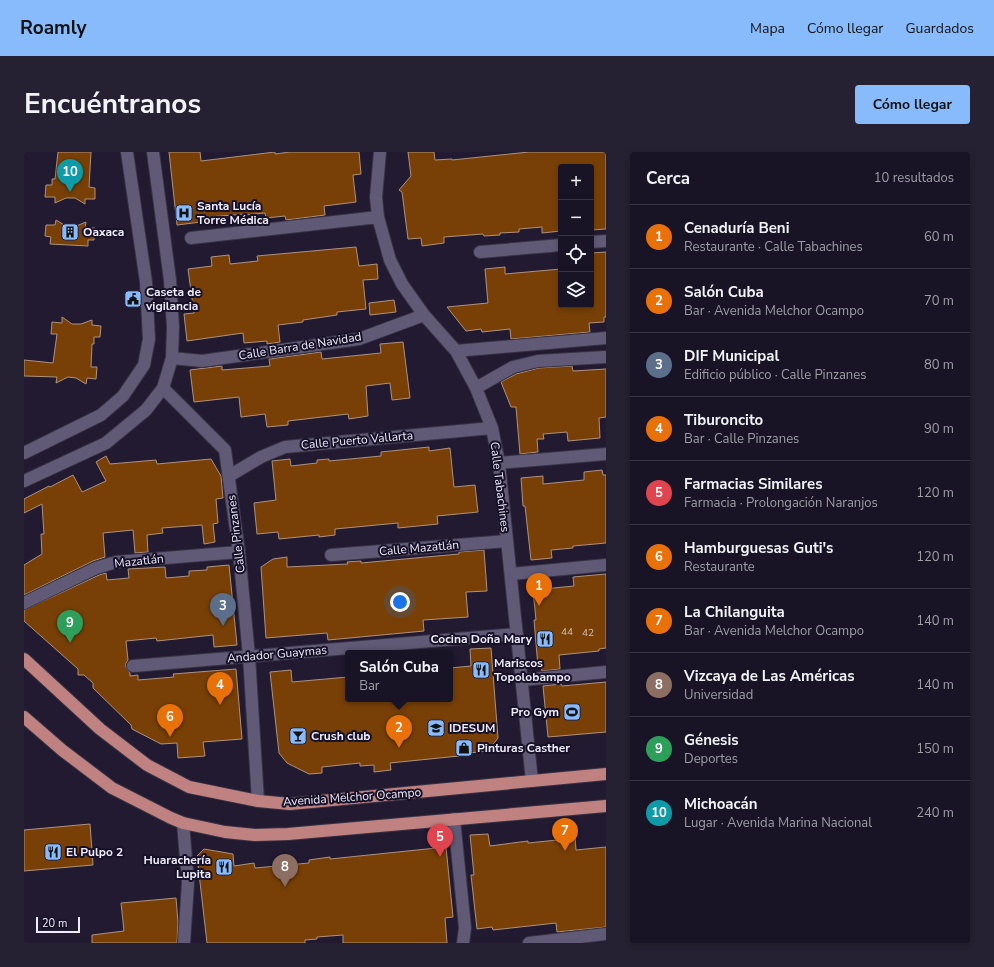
<!DOCTYPE html>
<html lang="es">
<meta charset="utf-8">
<style>
:root{--surface:#191425;--page:#262132;--text:#f1f3f6;--muted:#9f9ea7;--line:#373342;--accent:#87bbfb}
body{margin:0;font-family:"Nunito Sans",sans-serif;background:var(--page);color:var(--text)}
.controls{position:absolute;right:12px;top:12px;display:grid;overflow:hidden;border-radius:4px;box-shadow:0 2px 6px #0003}
.controls button{width:36px;height:36px;display:grid;place-items:center;padding:0;border:0;border-bottom:1px solid var(--line);background:var(--surface);color:var(--text);font:20px sans-serif}
.scale{position:absolute;left:12px;bottom:10px;width:44px;box-sizing:border-box;padding-left:4px;border:2px solid #eeebfb;border-top:0;font-size:11px;line-height:14px;white-space:nowrap;color:#eeebfb;-webkit-text-stroke:3px #171127;paint-order:stroke}
.you{position:absolute;left:376px;top:450px;width:14px;height:14px;margin:-10px;border:3px solid #fff;border-radius:50%;background:#1a73e8;box-shadow:0 0 0 6px #1a73e833}
.badge{display:grid;place-items:center;width:26px;height:26px;border-radius:50%;background:var(--accent);color:#fff;font-size:13px;font-weight:700}
.pin{position:absolute;translate:-50% -33px;filter:drop-shadow(0 1px 2px #0008)}
.pin::after{content:'';position:absolute;top:21px;width:14px;height:12px;background:inherit;clip-path:polygon(0 0,100% 0,50% 100%)}
.popup{position:absolute;left:321px;top:498px;width:108px;height:52px;box-sizing:border-box;display:grid;place-content:center;border-radius:4px;background:var(--surface);filter:drop-shadow(0 1px 3px #0005);font-size:13px;white-space:nowrap;color:var(--muted)}
.popup b{font-size:15px;color:var(--text)}
.popup::after{content:'';position:absolute;left:50%;top:100%;margin-left:-8px;border:8px solid transparent;border-top-color:var(--surface)}
.list{margin:0;padding:0;list-style:none}
h2{display:flex;justify-content:space-between;align-items:center;height:52px;margin:0;padding:0 16px;font-size:17px}
h2 small{font-size:13px;font-weight:400;color:var(--muted)}
.list li{display:grid;grid-template-columns:26px 1fr auto;gap:12px;align-items:center;box-sizing:border-box;height:64px;padding:0 16px;border-top:1px solid var(--line)}
.list b{display:block;font-size:15px;white-space:nowrap}
.list p{margin:0;font-size:13px;white-space:nowrap;color:var(--muted)}
.list em{font-size:13px;font-style:normal;color:var(--muted)}
.icon{flex:none;width:22px;height:22px;fill:none;stroke:currentColor;stroke-width:2;stroke-linecap:round;stroke-linejoin:round}
.map{position:relative;flex:none;width:582px;height:791px;overflow:hidden;border-radius:4px}
header{display:flex;align-items:center;gap:24px;box-sizing:border-box;height:56px;padding:0 20px;background:var(--accent);color:#111}
header strong{font-size:19px}
nav{display:flex;gap:22px;margin-inline-start:auto;font-size:14px}
.intro{display:flex;align-items:center;justify-content:space-between;box-sizing:border-box;height:96px;padding:0 24px}
h1{margin:0;font-size:28px}
.button{padding:10px 18px;border-radius:4px;background:var(--accent);color:#111;font-size:14px;font-weight:700}
main{display:flex;gap:24px;padding:0 24px}
aside{flex:1;background:var(--surface);border-radius:4px;box-shadow:0 2px 6px #0003}
.map>svg:first-child{display:block}
.building{fill:#784007;stroke:#ae927e}
.lines{fill:none;stroke-linecap:round;stroke-linejoin:round}
.minor-casing{stroke:#383345;stroke-width:14}
.major-casing{stroke:#383345;stroke-width:14}
.minor{stroke:#615a76;stroke-width:12}
.major{stroke:#c08281;stroke-width:12}
.labels{text-anchor:middle;stroke-width:4;stroke-linejoin:round;paint-order:stroke}
.number-label{font-size:10px;fill:#d0c0be}
.poi-label{font-size:12px;font-weight:bold;fill:#eeebfb;stroke:#171127;text-anchor:start}
.street-label{font-size:12px;fill:#eeebfb;stroke:#171127}
</style>
<header>
<strong>Roamly</strong>
<nav><a>Mapa</a><a>Cómo llegar</a><a>Guardados</a></nav>
</header>
<div class="intro"><h1>Encuéntranos</h1><a class="button">Cómo llegar</a></div>
<main>
<div class="map">
<svg width="582" height="791" viewBox="0 0 582 791">
<rect width="100%" height="100%" fill="#211a31"/>
<!-- building -->
<path class="building" d="M34 0H67L65 35 71 36V47H61V52L51 46H42L31 51V45H21L22 33H28V27H31Z
M145 0H176L177 9 251 0V2L266 0H335L337 22 329 23 332 50 300 54 301 63 262 68 261 64 242 66 241 61 221 63V62L185 65V69L153 73Z
M384 0H410L411 8 428 7V8L505 0H582V77L567 78V15H537V79L518 81V75L495 77V80L476 81V83L460 84 459 82 420 85V91L398 94 397 86 384 87 378 40 375 38 387 24Z
M32 68 42 74 50 75 62 70 61 76H71L70 88H64V94L26 92 27 85 21 84 22 73H31Z
M332 95 335 114 353 112 354 127 339 128 342 157 313 160V163L279 168V170L254 173 256 190 243 192V189L220 191 219 181 163 189 160 162 170 161 164 117 188 114 187 105 205 103 206 112 234 109 233 104Z
M582 100V165H580V170L565 171 566 180 487 187 486 177 458 180 457 177 442 179 423 155 464 151 461 117 481 115V122L537 117V153H567V123H569L567 101Z
M370 148 372 160 346 163 345 151Z
M38 165 48 172H57L68 168V173L77 174 76 185H70V192H68L67 215H73L72 227 63 226 62 232 52 226 44 225 32 231 33 225 0 224V208L29 211 33 182H27L28 170 38 171Z
M379 190 386 246 368 248 366 231 342 234 344 264 325 267 324 262 264 269V273L243 275 241 262 217 265 215 245 170 250 166 218 198 214V218L246 214 245 207 297 200 298 207 357 201 356 192Z
M548 214 549 219 582 217V265L575 266 576 286 544 289 543 280 519 282 520 287H513L514 300 496 302 492 255H487L477 230 492 222 515 216Z
M405 295V299L426 296 430 335 451 333 454 360 413 364 414 372 374 376V371L311 377V383L295 385V383L255 387 254 380 233 382 230 351 252 348 248 309 266 307 267 314 293 311V308L305 307V309L357 304V300Z
M82 304 86 312 132 308 133 312 187 307 197 324 199 346 192 347 194 371 189 372 191 390 180 392 178 373 138 376 139 381 123 383 124 400 111 401 109 378 79 381 81 405 69 409 0 443V413L18 402 17 382H20L18 352 0 361V347L25 334 26 335 49 323 58 340 82 329 72 310Z
M578 318 579 323H582V391L549 394V396L527 398 528 406 507 408 501 354H499L497 326 519 324V332L560 328V320Z
M460 398 463 439 442 440 444 465 399 468 400 479 304 488 303 481 242 486 237 415 249 407 263 405V415L324 412 323 410 337 409V411L435 402V400Z
M205 413 213 493 190 495 189 483 133 489 132 486 102 489 104 508 102 511V515L106 521V524L114 523V528L150 525 149 522 212 517 218 587 179 590 181 604 154 606 153 591 137 592 108 577 107 573 69 536V531L60 523H54V517L0 469V458L75 423 82 421 83 428 105 426 104 417 141 415 142 426 165 424V419L183 418V415Z
M582 422V496L575 497V499L535 503 536 517 518 519 517 515H514L510 468H512L509 438 550 434 549 425Z
M467 496 474 586 464 599 435 602V604L366 611 367 618 350 620V613L336 614V611L298 615V621L285 622 263 611 255 601 246 520 267 518 268 530 324 525V547H426V516L447 514 446 497Z
M582 530V580L524 585 519 534 537 532 538 534Z
M66 672 69 713 0 719V678Z
M464 682 466 694 504 689V691L533 688 532 685 551 684 552 698 582 695V775L533 780 532 771 469 778 468 775 453 777 447 723H450L446 683Z
M422 695 429 765 421 766 423 791H319V783L293 785V787L281 788V791H183L173 704 180 697 209 702 210 714 230 711 231 716 285 711V708L306 705V707Z
M152 746 154 770 153 791H68V783L100 779 97 751Z"/>
<g class="lines">
<defs>
<path id="minor" d="M356 0 352 45 354 65 366 108 378 132 400 163 432 199 452 236 468 276 475 311 508 629
M167 86 354 65
M567 90 582 89
M456 100 537 93
M432 199 582 186
M148 206 178 209 335 187 400 163
M139 236 201 298 215 400 225 504 234 649
M452 236 489 215 514 209 582 205
M0 301 77 263 99 244 120 213 125 187 122 130 103 0
M475 311 582 302
M205 324 237 305 261 295 468 276
M0 329 82 291 122 258 139 236 148 206 149 175 146 128 129 0
M307 403 483 389
M487 422 582 413
M0 451 72 416 92 410 215 400
M109 514 493 482
M498 528 582 520
M430 667 441 776 439 791
M159 671 164 731 160 791
M505 791 582 782"/>
<path id="major" d="M0 507 76 577 123 613 165 635 234 649 266 652 582 622
M0 565 38 598 88 636 147 666 159 671 201 680 231 683 264 682 582 654"/>
</defs>
<!-- minor casing -->
<use href="#minor" class="minor-casing"/>
<!-- major casing -->
<use href="#major" class="major-casing"/>
<!-- minor -->
<use href="#minor" class="minor"/>
<!-- major -->
<use href="#major" class="major"/>
</g>
<!-- icons -->
<defs>
<symbol id="hospital-square" viewBox="-11 -11 22 22"><rect x="-9" y="-9" width="18" height="18" rx="4" fill="#87bbfb" stroke="#171127"/><path d="M-5-5h3v3.5h4V-5h3V5h-3V1.5h-4V5h-3Z" fill="#111"/></symbol>
<symbol id="building-square" viewBox="-11 -11 22 22"><rect x="-9" y="-9" width="18" height="18" rx="4" fill="#87bbfb" stroke="#171127"/><path d="M-4-6H4V6H1V3H-1V6H-4ZM-2.5-4.3h1.7v1.8h-1.7ZM.8-4.3h1.7v1.8H.8ZM-2.5-1h1.7V.8h-1.7ZM.8-1h1.7V.8H.8Z" fill="#111"/></symbol>
<symbol id="civic-square" viewBox="-11 -11 22 22"><rect x="-9" y="-9" width="18" height="18" rx="4" fill="#87bbfb" stroke="#171127"/><path d="M-.6-6.5H3V-4.5H.6V-3L4-1V1h2V6H-6V1h2V-1L-.6-3ZM-1.2 2.5V6h2.4V2.5Z" fill="#111"/></symbol>
<symbol id="restaurant-square" viewBox="-11 -11 22 22"><rect x="-9" y="-9" width="18" height="18" rx="4" fill="#87bbfb" stroke="#171127"/><path d="M-5-6h1v4h1v-4h1v4h1v-4h1v5L-1.5 .5V6h-2V.5L-5-1ZM5-6V6H3V1.5H1.5Q1.5-4 5-6Z" fill="#111"/></symbol>
<symbol id="stadium-square" viewBox="-11 -11 22 22"><rect x="-9" y="-9" width="18" height="18" rx="4" fill="#87bbfb" stroke="#171127"/><path d="M0-5a6.5 5 0 1 0 0 10a6.5 5 0 1 0 0-10ZM-3.5-1.8h7v3.6h-7Z" fill="#111"/></symbol>
<symbol id="university-square" viewBox="-11 -11 22 22"><rect x="-9" y="-9" width="18" height="18" rx="4" fill="#87bbfb" stroke="#171127"/><path d="M0-5L7-2L0 1L-7-2ZM-4 1L0 2.5L4 1V4Q0 6-4 4Z" fill="#111"/></symbol>
<symbol id="bar-square" viewBox="-11 -11 22 22"><rect x="-9" y="-9" width="18" height="18" rx="4" fill="#87bbfb" stroke="#171127"/><path d="M-6-5H6L.8 .8V4.5H3.5V6h-7V4.5H-.8V.8Z" fill="#111"/></symbol>
<symbol id="shop-square" viewBox="-11 -11 22 22"><rect x="-9" y="-9" width="18" height="18" rx="4" fill="#87bbfb" stroke="#171127"/><path d="M-5-2.5h2.3a2.7 3.5 0 0 1 5.4 0H5L5.5 6h-11ZM-1.5-2.5h3a1.5 2.3 0 0 0-3 0Z" fill="#111"/></symbol>
</defs>
<g fill-rule="evenodd">
<use href="#hospital-square" x="150" y="51" width="20" height="20"/>
<use href="#building-square" x="36" y="70" width="20" height="20"/>
<use href="#civic-square" x="99" y="137" width="20" height="20"/>
<use href="#restaurant-square" x="511" y="477" width="20" height="20"/>
<use href="#restaurant-square" x="447" y="508" width="20" height="20"/>
<use href="#stadium-square" x="538" y="550" width="20" height="20"/>
<use href="#university-square" x="402" y="566" width="20" height="20"/>
<use href="#bar-square" x="264" y="574" width="20" height="20"/>
<use href="#shop-square" x="430" y="586" width="20" height="20"/>
<use href="#restaurant-square" x="19" y="690" width="20" height="20"/>
<use href="#restaurant-square" x="190" y="705" width="20" height="20"/>
</g>
<g class="labels">
<!-- number labels -->
<g class="number-label">
<text x="543" y="483">44</text>
<text x="564" y="484">42</text>
</g>
<!-- poi labels -->
<g class="poi-label">
<text x="173" y="58">Santa Lucía<tspan x="173" dy="14">Torre Médica</tspan></text>
<text x="59" y="84">Oaxaca</text>
<text x="122" y="144">Caseta de<tspan x="122" dy="14">vigilancia</tspan></text>
<text x="508" y="491" text-anchor="end">Cocina Doña Mary</text>
<text x="470" y="515">Mariscos<tspan x="470" dy="14">Topolobampo</tspan></text>
<text x="535" y="564" text-anchor="end">Pro Gym</text>
<text x="425" y="580">IDESUM</text>
<text x="287" y="588">Crush club</text>
<text x="453" y="600">Pinturas Casther</text>
<text x="42" y="704">El Pulpo 2</text>
<text x="187" y="712" text-anchor="end">Huarachería<tspan x="187" dy="14">Lupita</tspan></text>
</g>
<!-- street labels -->
<g class="street-label">
<text transform="translate(276 194) rotate(-9)" y="4">Calle Barra de Navidad</text>
<text transform="translate(333 288) rotate(-5)" y="4">Calle Puerto Vallarta</text>
<text transform="translate(476 335) rotate(83)" y="4">Calle Tabachines</text>
<text transform="translate(212 382) rotate(-97)" y="4">Calle Pinzanes</text>
<text transform="translate(395 396) rotate(-5)" y="4">Calle Mazatlán</text>
<text transform="translate(115 409) rotate(-6)" y="4">Mazatlán</text>
<text transform="translate(253 502) rotate(-5)" y="4">Andador Guaymas</text>
<text transform="translate(328 645) rotate(-4)" y="4">Avenida Melchor Ocampo</text>
</g>
</g>
</svg>
<div class="controls">
<button>+</button>
<button>−</button>
<button><svg class="icon" aria-label="locate" viewBox="0 0 24 24"><circle cx="12" cy="12" r="6"/><path d="M12 2v4M12 18v4M2 12h4M18 12h4"/></svg></button>
<button><svg class="icon" aria-label="layers" viewBox="0 0 24 24"><path d="M12 4l9 5-9 5-9-5zM3 14l9 5 9-5"/></svg></button>
</div>
<div class="scale">20 m</div>
<div class="you"></div>
<div class="pin badge" style="left:515px;top:454px;background:#e8710a">1</div>
<div class="pin badge" style="left:375px;top:596px;background:#e8710a">2</div>
<div class="popup"><b>Salón Cuba</b>Bar</div>
<div class="pin badge" style="left:199px;top:474px;background:#5c6f8a">3</div>
<div class="pin badge" style="left:196px;top:553px;background:#e8710a">4</div>
<div class="pin badge" style="left:416px;top:705px;background:#e0444e">5</div>
<div class="pin badge" style="left:146px;top:585px;background:#e8710a">6</div>
<div class="pin badge" style="left:541px;top:699px;background:#e8710a">7</div>
<div class="pin badge" style="left:261px;top:735px;background:#8d6e63">8</div>
<div class="pin badge" style="left:46px;top:491px;background:#2e9e5b">9</div>
<div class="pin badge" style="left:46px;top:40px;background:#0f9aa8">10</div>
</div>
<aside>
<h2>Cerca<small>10 resultados</small></h2>
<ul class="list">
<li><span class="badge" style="background:#e8710a">1</span><div><b>Cenaduría Beni</b><p>Restaurante · Calle Tabachines</p></div><em>60 m</em></li>
<li><span class="badge" style="background:#e8710a">2</span><div><b>Salón Cuba</b><p>Bar · Avenida Melchor Ocampo</p></div><em>70 m</em></li>
<li><span class="badge" style="background:#5c6f8a">3</span><div><b>DIF Municipal</b><p>Edificio público · Calle Pinzanes</p></div><em>80 m</em></li>
<li><span class="badge" style="background:#e8710a">4</span><div><b>Tiburoncito</b><p>Bar · Calle Pinzanes</p></div><em>90 m</em></li>
<li><span class="badge" style="background:#e0444e">5</span><div><b>Farmacias Similares</b><p>Farmacia · Prolongación Naranjos</p></div><em>120 m</em></li>
<li><span class="badge" style="background:#e8710a">6</span><div><b>Hamburguesas Guti's</b><p>Restaurante</p></div><em>120 m</em></li>
<li><span class="badge" style="background:#e8710a">7</span><div><b>La Chilanguita</b><p>Bar · Avenida Melchor Ocampo</p></div><em>140 m</em></li>
<li><span class="badge" style="background:#8d6e63">8</span><div><b>Vizcaya de Las Américas</b><p>Universidad</p></div><em>140 m</em></li>
<li><span class="badge" style="background:#2e9e5b">9</span><div><b>Génesis</b><p>Deportes</p></div><em>150 m</em></li>
<li><span class="badge" style="background:#0f9aa8">10</span><div><b>Michoacán</b><p>Lugar · Avenida Marina Nacional</p></div><em>240 m</em></li>
</ul>
</aside>
</main>
